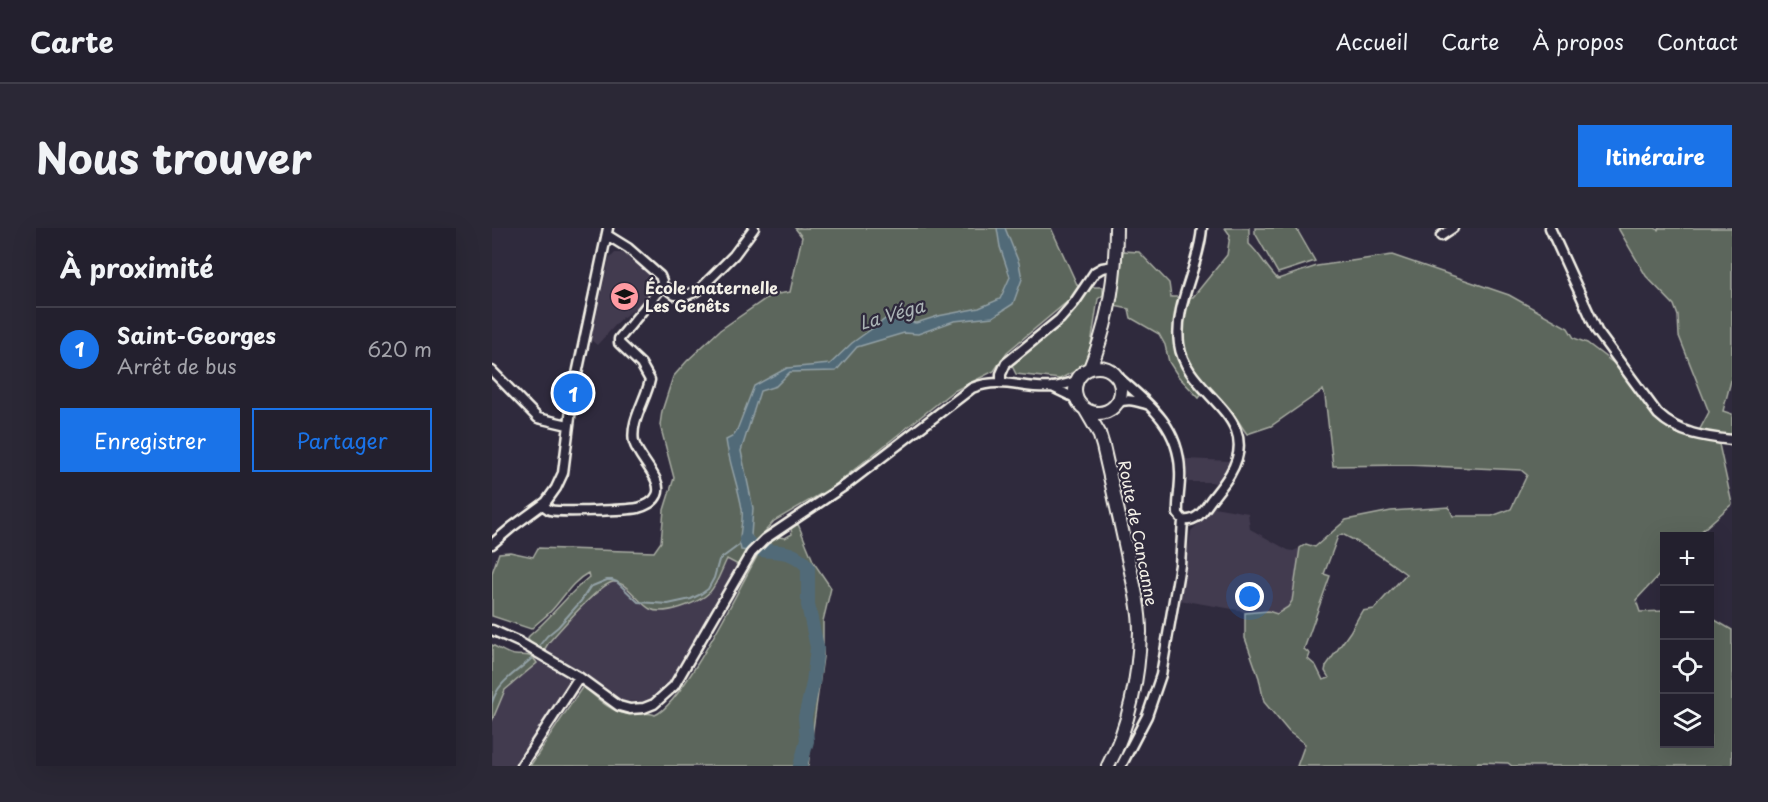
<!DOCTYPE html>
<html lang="fr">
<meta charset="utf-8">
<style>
:root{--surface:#23202e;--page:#2b2836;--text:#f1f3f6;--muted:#a3a3aa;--line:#403e4a;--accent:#1a73e8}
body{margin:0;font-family:"Playpen Sans",sans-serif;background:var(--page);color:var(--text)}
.controls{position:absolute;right:18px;bottom:18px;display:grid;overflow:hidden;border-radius:0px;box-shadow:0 6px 24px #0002}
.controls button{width:54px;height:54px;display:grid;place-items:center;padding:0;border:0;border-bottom:2px solid var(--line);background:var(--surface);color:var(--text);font:30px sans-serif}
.you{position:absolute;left:758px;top:369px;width:21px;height:21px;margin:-15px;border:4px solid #fff;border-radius:50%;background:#1a73e8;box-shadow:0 0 0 9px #1a73e833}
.badge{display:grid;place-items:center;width:39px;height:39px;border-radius:50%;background:var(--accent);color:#fff;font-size:20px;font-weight:700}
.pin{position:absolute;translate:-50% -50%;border:3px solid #fff;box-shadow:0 2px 6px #0006}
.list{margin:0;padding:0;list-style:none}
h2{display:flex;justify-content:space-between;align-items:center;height:78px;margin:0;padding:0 24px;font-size:26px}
h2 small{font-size:20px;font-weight:400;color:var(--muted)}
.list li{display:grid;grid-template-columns:39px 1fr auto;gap:18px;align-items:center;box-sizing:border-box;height:84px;padding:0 24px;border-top:2px solid var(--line)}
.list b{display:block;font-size:22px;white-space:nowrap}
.list p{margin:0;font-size:20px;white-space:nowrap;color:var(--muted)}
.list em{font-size:20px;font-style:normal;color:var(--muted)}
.actions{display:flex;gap:12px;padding:18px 24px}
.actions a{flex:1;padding:14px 0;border:2px solid var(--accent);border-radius:0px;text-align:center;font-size:21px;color:var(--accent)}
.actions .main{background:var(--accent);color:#fff}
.icon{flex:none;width:33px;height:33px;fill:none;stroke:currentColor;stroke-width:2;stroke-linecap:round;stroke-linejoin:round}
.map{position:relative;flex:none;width:1240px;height:538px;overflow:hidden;border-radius:0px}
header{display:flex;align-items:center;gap:36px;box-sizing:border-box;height:84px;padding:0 30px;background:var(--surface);border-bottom:2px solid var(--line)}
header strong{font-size:28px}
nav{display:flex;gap:33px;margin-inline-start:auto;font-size:21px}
.intro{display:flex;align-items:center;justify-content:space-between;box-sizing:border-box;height:144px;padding:0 36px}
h1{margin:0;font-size:42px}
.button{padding:15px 27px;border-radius:0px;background:var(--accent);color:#fff;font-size:21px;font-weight:700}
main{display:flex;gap:36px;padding:0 36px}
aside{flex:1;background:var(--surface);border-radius:0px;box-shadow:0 6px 24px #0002}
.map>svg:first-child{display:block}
.built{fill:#423a4f}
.green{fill:#5c665b;stroke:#a8aca2;stroke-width:1.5;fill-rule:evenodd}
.water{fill:#516a78;stroke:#92a0a5;stroke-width:1.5}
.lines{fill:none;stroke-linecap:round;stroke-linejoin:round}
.stream{stroke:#92a0a5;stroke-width:2}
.river{stroke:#516a78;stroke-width:14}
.minor-casing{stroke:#f4f1e8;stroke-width:13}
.secondary-casing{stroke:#f4f1e8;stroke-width:16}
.minor{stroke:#2f2a3d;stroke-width:8}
.secondary{stroke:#2f2a3d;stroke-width:12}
.labels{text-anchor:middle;stroke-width:4.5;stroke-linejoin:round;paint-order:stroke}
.poi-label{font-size:16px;font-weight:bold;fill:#f4f1e8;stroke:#2f2a3d;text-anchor:start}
.street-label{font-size:16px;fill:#f4f1e8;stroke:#2f2a3d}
.water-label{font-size:18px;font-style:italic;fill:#abb4b6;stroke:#2f2a3d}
</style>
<header>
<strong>Carte</strong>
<nav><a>Accueil</a><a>Carte</a><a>À propos</a><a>Contact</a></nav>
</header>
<div class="intro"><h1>Nous trouver</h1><a class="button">Itinéraire</a></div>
<main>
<aside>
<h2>À proximité<small></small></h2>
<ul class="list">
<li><span class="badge">1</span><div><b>Saint-Georges</b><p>Arrêt de bus</p></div><em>620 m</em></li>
</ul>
<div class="actions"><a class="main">Enregistrer</a><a>Partager</a></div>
</aside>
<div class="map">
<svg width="1240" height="538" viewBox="0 0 1240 538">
<rect width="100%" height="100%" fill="#2f2a3d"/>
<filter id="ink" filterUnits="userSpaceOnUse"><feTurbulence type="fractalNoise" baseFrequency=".0167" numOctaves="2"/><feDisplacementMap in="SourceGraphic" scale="12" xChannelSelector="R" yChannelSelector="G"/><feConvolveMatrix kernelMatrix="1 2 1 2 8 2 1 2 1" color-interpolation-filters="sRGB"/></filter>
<g filter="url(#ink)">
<!-- built -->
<path class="built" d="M123 25H131L165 54 146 79 130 90 105 117 99 112 117 31Z
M693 231 739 233 726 256 719 254H696Z
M722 279 756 285 758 301 796 322 801 323 808 320 800 373 796 379 785 387 776 383 753 385 747 382 687 372 699 303Z
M236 331 248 338 218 392 178 455 167 465 155 474 131 473 118 467 96 448 38 538H0V493L13 462 45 435 57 414 103 366 119 354 128 355 148 373 217 364Z"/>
<!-- green -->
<path class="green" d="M303 0H559L588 63 515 124 502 143 460 164 339 260 282 293 263 315 248 338 235 331C230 341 225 356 218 364 207 375 172 388 158 381 146 375 135 353 121 354 107 356 68 402 57 414L51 424 40 418 36 411 37 408C59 390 75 367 97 349L96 345C79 354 71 371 58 384 52 390 45 395 39 401L0 388V345L7 325 18 324 41 329 46 320 162 324 169 314 172 282 182 250 168 197 170 183 181 149 195 133 228 102 279 67 298 64 310 9Z
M733 0H757V16C769 27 775 41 786 51L825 38 900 27 1017 67 1076 100 1082 110 1095 115 1128 140 1153 174 1191 206 1227 216 1240 276 1204 308H1172V342L1144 372 1148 384 1172 383V516H1218V389L1240 402V538H1020L1016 535 986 534 984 538H805L813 516 797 504 772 474 767 450 753 410V385L776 383 785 386 796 379 800 373 808 320 814 316 823 319 854 292 899 283 957 279 961 288H1000L1019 281 1035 247 1029 242 915 237 841 238 833 168 831 162 779 198 755 206C749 198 745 190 739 183 732 174 723 168 715 160 695 140 690 119 692 92H685C681 126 689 140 711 165L707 170 686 148 677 134 673 117 667 106 639 90 637 81 622 78 627 57 631 23 647 24 677 55 679 69H701L735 27 738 7ZM850 306C873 317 894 331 914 346L882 381 870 383 858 404 834 438 833 443 837 450 831 452 824 438 816 431 818 426 812 421 838 348 832 346 846 308Z
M763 0H804L823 33 786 45 763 5Z
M1126 0H1163L1166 2 1167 0H1240V149L1231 183 1240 186V209L1207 203 1217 184 1187 108 1186 88 1182 77 1154 48Z
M600 59H611V67L606 71 596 136 568 151 524 146 520 138 522 132 571 92Z
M306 296 322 335 339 360 331 393V429L316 538H38L91 458C104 469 118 484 135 486 145 487 155 483 163 487 192 475 249 355 268 323L275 316 287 309 293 310 300 306 299 301Z
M0 417C7 420 16 427 23 427 33 428 39 425 45 435L13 462 0 493Z"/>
<!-- water -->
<path class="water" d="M505 0H513L527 35 530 51 521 76 501 89 462 93 426 106 412 105 365 119 344 143 298 144 284 158 268 163 249 223 261 280 259 308 265 316 256 323 249 322C245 309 252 295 250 281 246 257 237 235 234 212L240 209 245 202 262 158 295 140 338 136 360 115 399 87 406 92 424 95 446 88 487 80 508 71 518 49 508 19Z"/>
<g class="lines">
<!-- stream -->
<path class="stream" d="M47 418 55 408 66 399 89 373 98 359 115 352H120L125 354 146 374 176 376 199 371 209 366 216 361 222 350 227 332 250 315
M0 475C6 453 23 446 39 431"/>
<!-- river -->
<path class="river" d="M254 312C270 333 292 312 316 339V377L325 419 321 455 313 489 315 513 308 538"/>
<defs>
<path id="minor" d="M1058 0 1105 103 1166 186C1187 206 1213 209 1240 212
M949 8 961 0
M170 57 183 67H195L207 62 242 27 262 0
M0 143 46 190 76 197
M625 148C656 175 687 198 688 243 689 257 685 272 686 286L691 292C705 294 712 282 719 272 725 264 733 255 738 246 773 187 694 168 687 116 682 76 707 40 710 0
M509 154V146L514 135 568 91 582 75 603 44 610 40 622 38
M560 159 585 171
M625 175C636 170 643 173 654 176
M50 277C53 278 55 281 58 282 68 285 135 282 146 280 153 278 162 274 165 267 172 252 146 230 142 214 138 193 154 172 158 152L149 136 127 115V111L169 60 170 53 168 48 136 20 115 7
M0 316 20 299 54 274 64 260 71 245 81 165 116 0
M0 402 27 414 87 449 127 478 138 481 152 480 162 476 182 458 259 325 273 311 355 256 480 160C510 148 532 162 561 159 569 158 577 155 585 153
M29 538 87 449
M629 538 655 488 669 447 688 337 691 292"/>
<path id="secondary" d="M583 162a23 23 0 1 1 46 0a23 23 0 1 1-46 0Z
M598 140C616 97 624 47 624 0
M593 181 607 205 611 218C620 257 629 296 637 335 642 357 648 381 648 404 647 448 637 499 616 538"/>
</defs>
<!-- minor casing -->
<use href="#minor" class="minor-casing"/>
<!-- secondary casing -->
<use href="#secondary" class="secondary-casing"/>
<!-- minor -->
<use href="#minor" class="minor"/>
<!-- secondary -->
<use href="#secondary" class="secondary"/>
</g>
</g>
<!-- icons -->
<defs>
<symbol id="school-disc" viewBox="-11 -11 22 22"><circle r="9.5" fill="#ff9aa2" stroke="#2f2a3d"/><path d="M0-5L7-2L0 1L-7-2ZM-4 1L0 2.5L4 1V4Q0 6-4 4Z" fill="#111"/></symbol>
</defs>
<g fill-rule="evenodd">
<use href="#school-disc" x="116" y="52" width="33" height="33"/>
</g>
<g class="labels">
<!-- poi labels -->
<g class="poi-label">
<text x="153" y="66">École maternelle<tspan x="153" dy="18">Les Genêts</tspan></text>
</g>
<!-- street labels -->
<g class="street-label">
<text transform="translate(646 305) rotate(79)" y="6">Route de Cancanne</text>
</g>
<!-- water labels -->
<g class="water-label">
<text transform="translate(400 87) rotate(-16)" y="6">La Véga</text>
</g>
</g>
</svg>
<div class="controls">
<button>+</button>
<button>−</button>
<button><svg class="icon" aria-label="locate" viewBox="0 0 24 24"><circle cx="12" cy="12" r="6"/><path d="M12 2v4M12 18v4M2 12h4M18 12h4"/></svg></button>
<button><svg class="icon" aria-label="layers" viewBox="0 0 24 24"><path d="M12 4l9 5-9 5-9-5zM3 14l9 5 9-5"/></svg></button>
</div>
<div class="you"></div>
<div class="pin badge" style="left:81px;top:165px">1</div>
</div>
</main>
